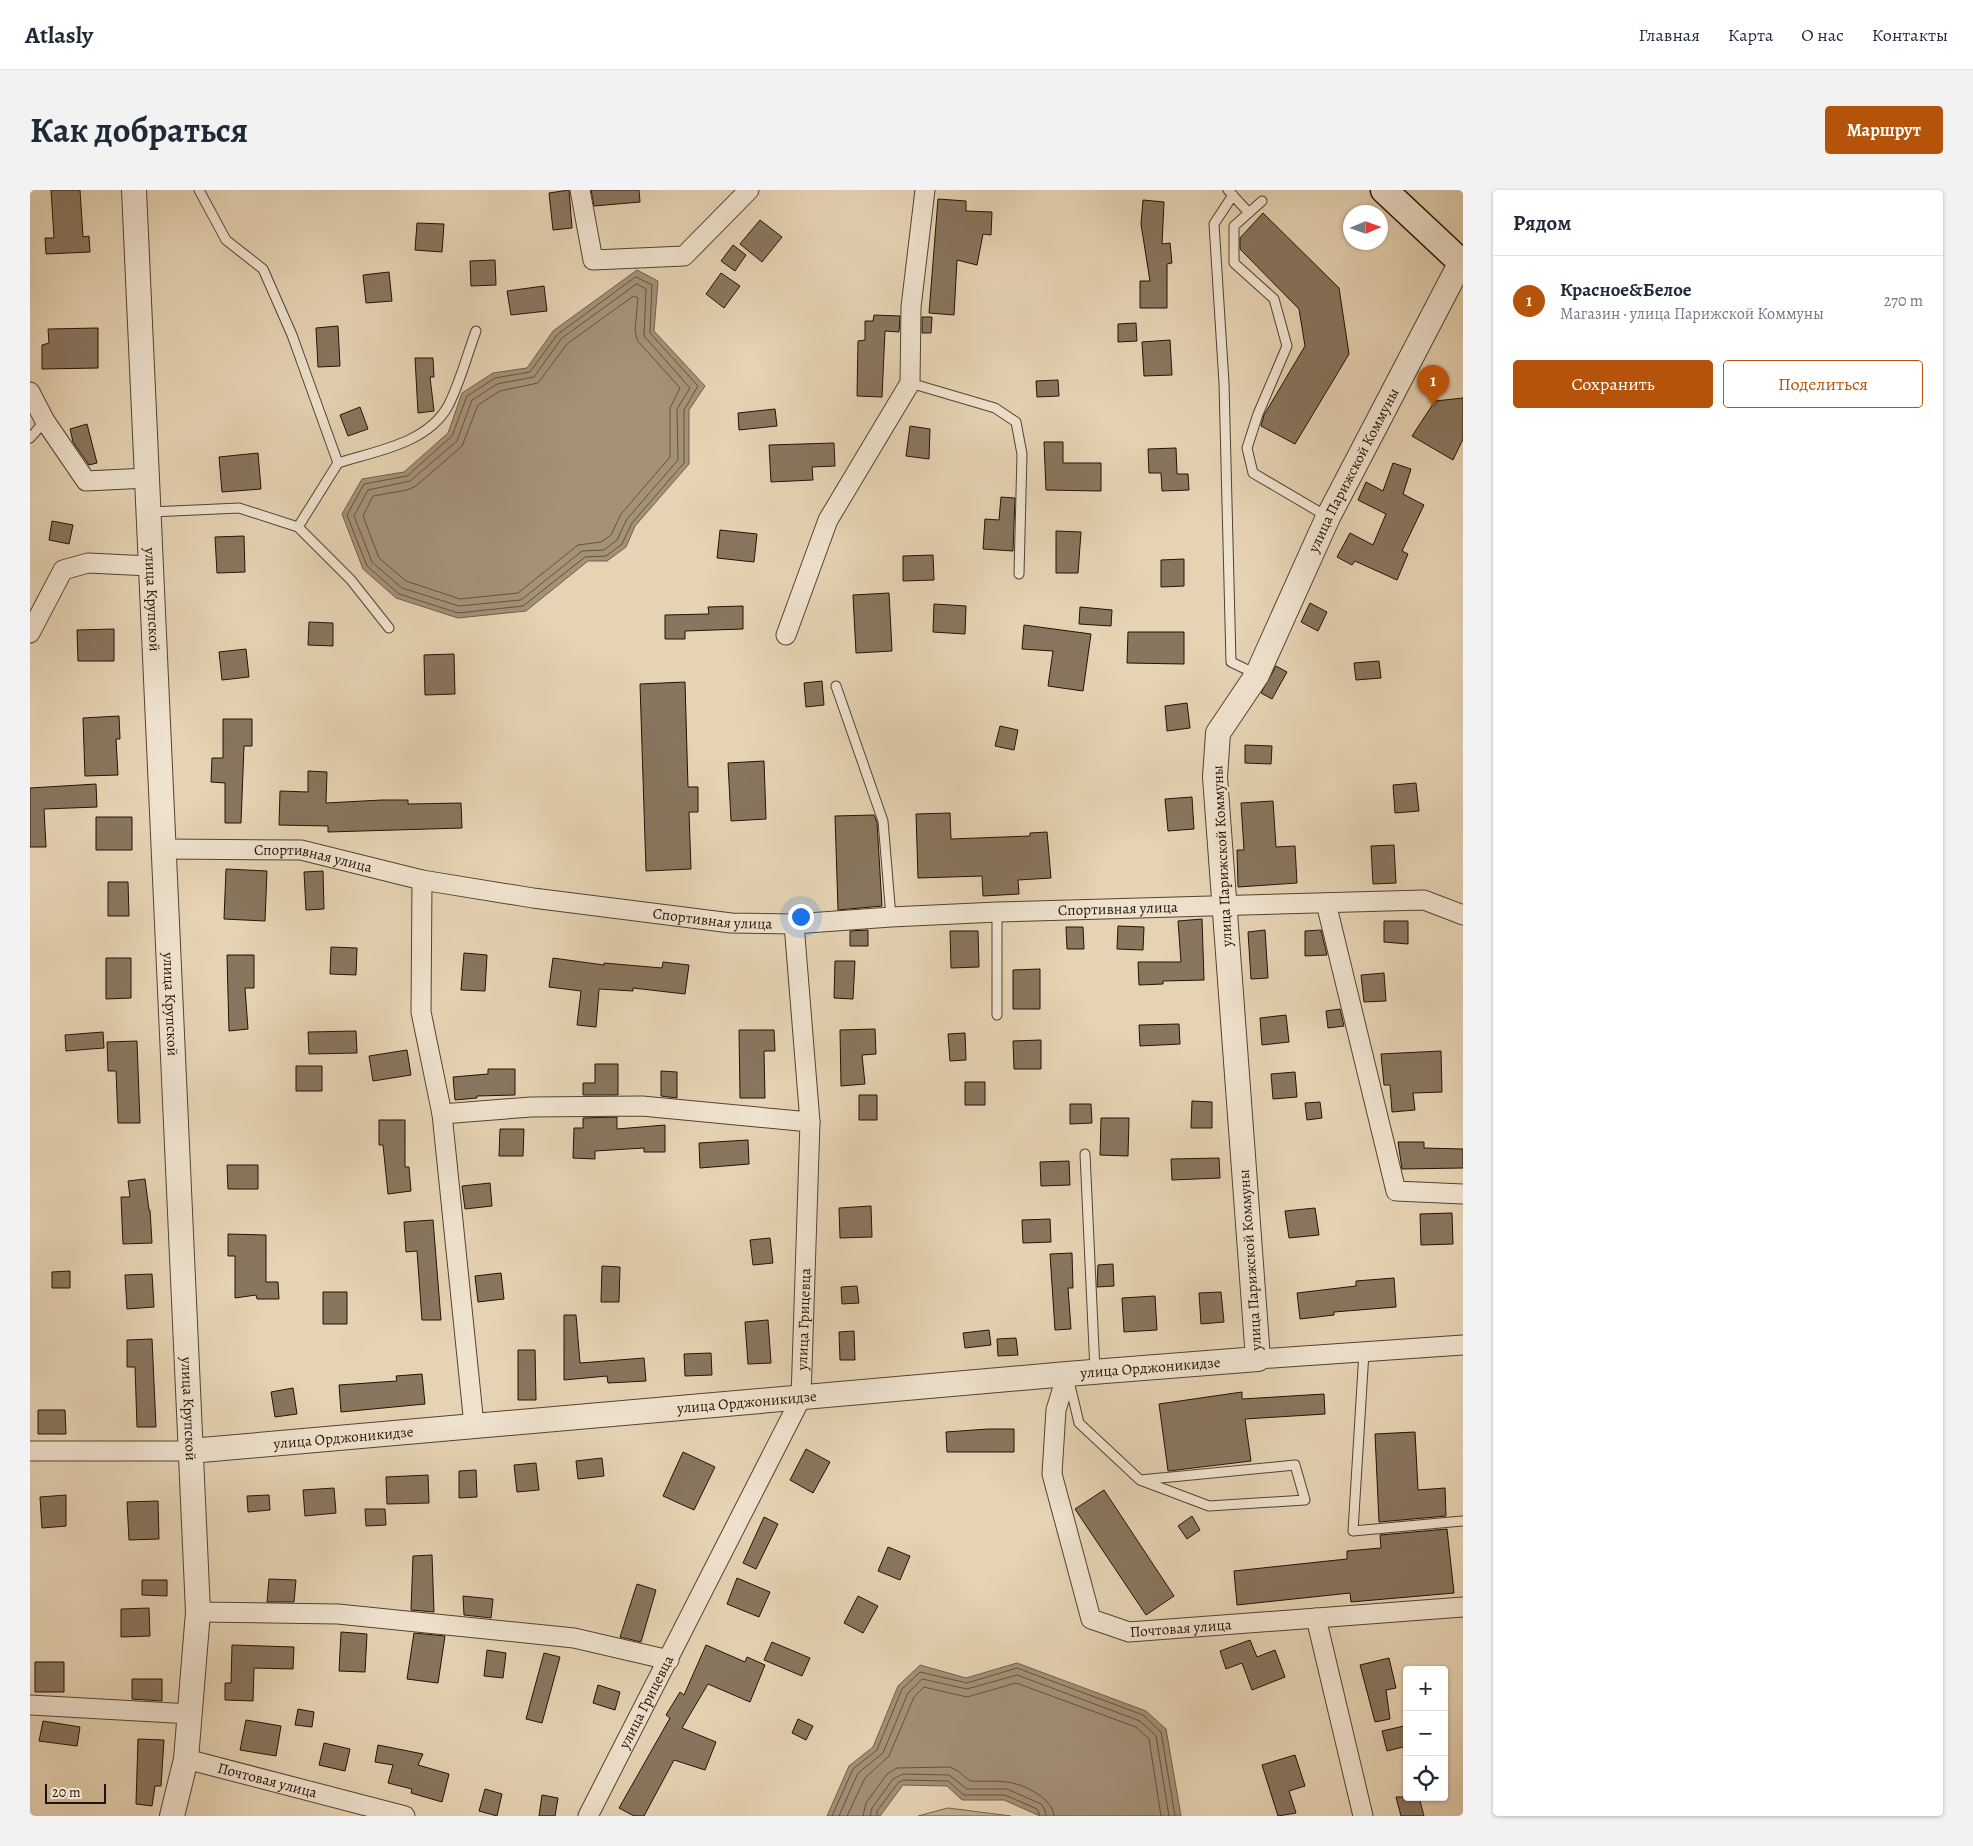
<!DOCTYPE html>
<html lang="ru">
<meta charset="utf-8">
<style>
:root{--surface:#fff;--page:#f2f2f3;--text:#1f2937;--muted:#747a83;--line:#e0e1e3;--accent:#b45309}
body{margin:0;font-family:Alegreya,serif;background:var(--page);color:var(--text)}
.controls{position:absolute;right:15px;bottom:15px;display:grid;overflow:hidden;border-radius:5px;box-shadow:0 1px 4px #0004}
.controls button{width:45px;height:45px;display:grid;place-items:center;padding:0;border:0;border-bottom:1px solid var(--line);background:var(--surface);color:var(--text);font:25px sans-serif}
.compass{position:absolute;left:1313px;top:15px;width:45px;height:45px;border-radius:50%;background:var(--surface);box-shadow:0 1px 4px #0004;rotate:88deg}
.scale{position:absolute;left:15px;bottom:12px;width:61px;box-sizing:border-box;padding-left:5px;border:2px solid #241204;border-top:0;font-size:14px;line-height:18px;white-space:nowrap;color:#241204;-webkit-text-stroke:4px #efe2ce;paint-order:stroke}
.you{position:absolute;left:770px;top:726px;width:18px;height:18px;margin:-12px;border:4px solid #fff;border-radius:50%;background:#1a73e8;box-shadow:0 0 0 8px #1a73e833}
.badge{display:grid;place-items:center;width:32px;height:32px;border-radius:50%;background:var(--accent);color:#fff;font-size:16px;font-weight:700}
.pin{position:absolute;translate:-50% -41px;filter:drop-shadow(0 1px 2px #0008)}
.pin::after{content:'';position:absolute;top:26px;width:18px;height:15px;background:inherit;clip-path:polygon(0 0,100% 0,50% 100%)}
.list{margin:0;padding:0;list-style:none}
h2{display:flex;justify-content:space-between;align-items:center;height:65px;margin:0;padding:0 20px;font-size:21px}
h2 small{font-size:16px;font-weight:400;color:var(--muted)}
.list li{display:grid;grid-template-columns:32px 1fr auto;gap:15px;align-items:center;box-sizing:border-box;height:90px;padding:0 20px;border-top:1px solid var(--line)}
.list b{display:block;font-size:19px;white-space:nowrap}
.list p{margin:0;font-size:16px;white-space:nowrap;color:var(--muted)}
.list em{font-size:16px;font-style:normal;color:var(--muted)}
.actions{display:flex;gap:10px;padding:15px 20px}
.actions a{flex:1;padding:11px 0;border:1px solid var(--accent);border-radius:5px;text-align:center;font-size:18px;color:var(--accent)}
.actions .main{background:var(--accent);color:#fff}
.icon{flex:none;width:28px;height:28px;fill:none;stroke:currentColor;stroke-width:2;stroke-linecap:round;stroke-linejoin:round}
.map{position:relative;flex:none;width:1433px;height:1626px;overflow:hidden;border-radius:5px}
header{display:flex;align-items:center;gap:30px;box-sizing:border-box;height:70px;padding:0 25px;background:var(--surface);border-bottom:1px solid var(--line)}
header strong{font-size:24px}
nav{display:flex;gap:28px;margin-inline-start:auto;font-size:18px}
.intro{display:flex;align-items:center;justify-content:space-between;box-sizing:border-box;height:120px;padding:0 30px}
h1{margin:0;font-size:35px}
.button{padding:12px 22px;border-radius:5px;background:var(--accent);color:#fff;font-size:18px;font-weight:700}
main{display:flex;gap:30px;padding:0 30px}
aside{flex:1;background:var(--surface);border-radius:5px;box-shadow:0 1px 4px #0004}
.map>svg:first-child{display:block}
.green{fill:#c5b295;stroke:#74624c}
.water{fill:#a49178;stroke:#715e4a}
.lines{fill:none;stroke-linecap:round;stroke-linejoin:round}
.shore{stroke:#64523e;stroke-width:1}
.building{fill:#89765f;stroke:#241204}
.service-casing{stroke:#544230;stroke-width:11}
.minor-casing{stroke:#544230;stroke-width:21}
.tertiary-casing{stroke:#544230;stroke-width:26}
.secondary-casing{stroke:#241204;stroke-width:29}
.service{stroke:#efe2ce;stroke-width:9}
.minor{stroke:#efe2ce;stroke-width:19}
.tertiary{stroke:#efe2ce;stroke-width:24}
.secondary{stroke:#efe2ce;stroke-width:26}
.labels{text-anchor:middle;stroke-width:5;stroke-linejoin:round;paint-order:stroke}
.street-label{font-size:15px;fill:#241204;stroke:#efe2ce}
</style>
<header>
<strong>Atlasly</strong>
<nav><a>Главная</a><a>Карта</a><a>О нас</a><a>Контакты</a></nav>
</header>
<div class="intro"><h1>Как добраться</h1><a class="button">Маршрут</a></div>
<main>
<div class="map">
<svg width="1433" height="1626" viewBox="0 0 1433 1626">
<rect width="100%" height="100%" fill="#e6d3b3"/>
<filter id="stains"><feTurbulence type="fractalNoise" baseFrequency=".004" numOctaves="4"/><feColorMatrix values="0 0 0 0 .2 0 0 0 0 .09 0 0 0 0 .02 0 0 0 .5 -.17"/></filter>
<radialGradient id="worn" r=".72"><stop offset=".6" stop-color="#630" stop-opacity="0"/><stop offset="1" stop-color="#630" stop-opacity=".3"/></radialGradient>
<!-- green -->
<path class="green" d="M918 1618 981 1626H888Z"/>
<!-- water -->
<path class="water" d="M607 80 628 91 624 141 675 196 659 220V274L605 336 596 357 577 371H558L496 421 428 428 366 408 333 379 312 324 332 289 374 282 418 243 432 203 463 183 497 178 523 141Z
M987 1473 1116 1521 1136 1539 1151 1626H1010L974 1610H932L917 1596 873 1595 850 1626H797L819 1576 843 1557 868 1496 890 1475 936 1488Z"/>
<g class="lines">
<!-- shore -->
<path class="shore" d="M606 87 622 95 620 143 668 196 654 220V273L602 333 592 354 576 366 555 367 493 416 428 423 369 404 337 376 317 325 334 294 377 286 422 246 437 206 465 188 500 182 527 145Z
M607 94 616 99 614 146 660 198 647 219 648 270 597 329 587 350 574 360 552 361 491 410 429 416 372 398 342 372 324 326 338 300 380 291 427 251 442 210 467 194 504 187 531 149Z
M604 106 608 108 605 140 607 150 650 198 640 218V267L591 324 581 345 571 352 548 355 488 403 430 409 376 391 349 368 333 326 343 306 377 300 386 296 432 256 448 215 470 201 508 193 537 154Z
M802 1626 823 1579 847 1560 872 1499 890 1482 937 1493 987 1478 1113 1525 1131 1542 1145 1626
M809 1626 828 1583 853 1563 878 1503 892 1489 937 1499 987 1485 1110 1531 1126 1546 1139 1626
M817 1626 835 1588 859 1566 884 1507 894 1497 937 1507 986 1493 1106 1537 1119 1549 1131 1626
M833 1626 836 1613 857 1584 867 1578 920 1577 928 1581 940 1591C952 1592 964 1590 976 1592 992 1593 1023 1608 1024 1626
M840 1626 842 1618 863 1589 873 1584 919 1585 937 1599H977L1011 1614 1015 1620 1016 1626
M847 1626V1621L868 1593 873 1590 918 1591 934 1605H975L1007 1619 1010 1626"/>
</g>
<!-- building -->
<path class="building" d="M21 0H50L53 47 59 46 60 62 16 64 15 48H24Z
M539 0 542 38 523 40 519 3Z
M561 0H609L610 12 564 16Z
M908 9 936 11V21L962 22 961 45 953 44 947 75 927 70 924 125 899 123Z
M1113 10 1134 12 1132 54 1140 53 1142 73 1137 74V118H1110V91H1120L1111 34Z
M1233 23 1309 98 1319 164 1265 254 1231 236 1234 225 1275 156 1269 119 1210 59V48Z
M730 30 752 47 732 72 710 54Z
M387 33 414 34 412 62 385 60Z
M703 55 716 65 705 81 691 71Z
M465 70 466 95 441 96 440 71Z
M359 82 362 111 336 113 333 85Z
M691 83 710 96 694 118 676 104Z
M514 96 517 121 481 125 477 101Z
M844 125 870 126 869 142 855 141 852 207 827 206 828 151 835 150V131H843Z
M892 127H902L901 143H892Z
M1106 133 1107 151 1088 152V134Z
M308 136 310 176 288 177 286 138Z
M68 138V178L12 179V155L19 153 18 139Z
M1140 150 1142 185 1114 186 1112 152Z
M385 168H403L404 187H400L404 221 388 223Z
M1028 190 1029 206 1007 207 1006 191Z
M1433 208V249L1423 270 1382 246 1405 211Z
M330 217 338 239 318 246 310 225Z
M745 219 747 236 709 240 708 223Z
M57 234 67 273 59 275 43 252 40 239Z
M880 236 900 239 899 269 876 266Z
M1014 252H1033V273H1071V301L1016 300Z
M804 253 805 276 782 277 783 290 741 292 739 255Z
M1146 258 1147 284H1158L1159 300 1132 301 1131 283H1119L1118 259Z
M228 263 231 299 192 302 189 267Z
M1363 273 1381 279 1373 304 1394 315 1372 361 1378 364 1367 390 1325 371 1322 375 1307 367 1320 343 1343 355 1356 324 1328 310 1336 292 1353 301Z
M971 307 985 308 983 361 953 359 955 329 969 330Z
M22 331 43 335 39 354 19 350Z
M690 340 727 344 724 372 687 368Z
M1026 341 1051 342 1048 383H1026Z
M214 346 215 382 187 383 185 347Z
M903 365 904 390 873 391V366Z
M1154 369V396L1131 397V370Z
M859 403 862 461 826 463 823 405Z
M1280 413 1297 422 1288 441 1271 432Z
M904 414 936 416 935 444 903 442Z
M713 416V439L655 441V449H635V425L679 424 678 417Z
M1050 417 1082 420 1081 436 1049 434Z
M279 432 303 433V456L278 455Z
M994 435 1061 444 1053 501 1018 496 1023 461 992 459Z
M84 439V471H48L47 440Z
M1098 442H1154V474L1097 473Z
M216 459 219 487 192 490 189 462Z
M424 464 425 504 395 505 394 465Z
M1349 471 1351 488 1326 490 1324 473Z
M1246 476 1257 482 1242 509 1231 503Z
M792 491 794 515 776 517 774 493Z
M655 492 658 597H668V622H659L661 679 616 681 610 494Z
M1157 513 1160 538 1137 541 1135 516Z
M89 526 90 549H86L88 585 55 586 53 528Z
M193 529H222V556H214L211 633H195V593L181 592 182 568H193Z
M970 536 988 540 984 560 965 556Z
M1215 555 1242 556 1241 574 1215 573Z
M734 571 736 629 701 631 698 573Z
M278 581 297 582 296 613 352 610H378V614L431 613 432 638 298 642V636L249 635 250 601 278 602Z
M1386 593 1389 621 1365 623 1363 595Z
M66 594 67 617 14 619 16 657H0V598Z
M1162 607 1164 639 1138 641 1135 609Z
M1243 611 1246 657 1265 656 1267 693 1208 697 1207 660H1214L1211 613Z
M920 623 921 649 1000 646V643L1017 642 1021 688 988 690 989 704 953 706 952 686 888 688 886 624Z
M844 625 847 632 852 716 808 720 805 626Z
M66 627H102V660H66Z
M1364 655 1366 693 1343 694 1341 656Z
M196 679 237 681 235 731 194 729Z
M293 681 294 719 276 720 274 682Z
M78 692H98L99 726H78Z
M1172 729 1174 790 1133 791V794L1109 795 1108 772H1151L1148 731Z
M1354 731H1378V754L1354 752Z
M1088 736 1114 737 1113 760 1087 759Z
M1036 737H1053L1054 759H1037Z
M838 740V756H820V741Z
M1235 740 1238 788 1221 789 1218 742Z
M1291 740 1297 765 1275 766V741Z
M920 741H948L949 777 921 778Z
M301 757 327 758 326 785 300 784Z
M434 763 457 765 455 801 431 800Z
M197 765H224V798H215L218 839 199 841Z
M76 768H101V808L76 809Z
M523 768 574 775V773L632 778 633 772 659 775 655 804 603 798V801L569 799 566 837 547 835 551 801 519 797Z
M805 771H825L823 809 804 808Z
M1010 779V819H983V780Z
M1354 783 1356 811 1334 812 1331 785Z
M1310 819 1314 836 1298 838 1296 821Z
M1256 825 1259 852 1232 855 1230 828Z
M1149 834 1150 854 1110 856 1109 835Z
M845 839 846 864 832 865 835 894 811 896 810 840Z
M709 840H744L745 861H734L735 908H710Z
M326 841 327 863 279 864 278 842Z
M73 842 74 858 36 861 35 845Z
M935 843 936 870 920 871 918 844Z
M1011 850V879H984L983 851Z
M107 851 110 933H88L86 881H78L77 852Z
M377 860 381 885 343 891 339 866Z
M1411 861 1412 902 1383 903 1385 920 1362 922 1360 895H1354L1351 864Z
M565 874H588V905H553V893H565Z
M266 876H292V901H266Z
M458 879H485V905L447 906V908L425 910 423 887 458 884Z
M631 881 647 882V908L631 906Z
M1265 882 1267 907 1243 909 1241 884Z
M935 892H955V915H935Z
M829 905H847V930H829Z
M1162 911 1182 912V938H1161Z
M1290 912 1292 928 1277 930 1275 913Z
M1040 914H1061L1062 933 1040 934Z
M587 927V939L635 935V962H614V958L565 961V969L543 968 544 938H553V928Z
M1071 928H1099L1098 966 1070 965Z
M349 930H375V977H379L381 1001 358 1004 353 955H349Z
M470 939H494L493 966H469Z
M718 950 719 974 670 978 669 953Z
M1368 952H1394V958L1433 959V978L1372 979Z
M1189 968 1190 988 1142 990 1141 969Z
M1039 971 1040 995 1011 996 1010 972Z
M197 975H228V999H198Z
M115 989 119 1020H120L122 1053 93 1054 91 1007H100L98 991Z
M460 993 462 1016 435 1019 432 996Z
M841 1016 842 1047 810 1048 809 1018Z
M1285 1018 1289 1045 1259 1048 1255 1021Z
M1422 1023 1423 1054 1391 1055 1390 1024Z
M1020 1029 1021 1052 993 1053 992 1030Z
M403 1030 411 1130H392L387 1061 376 1062 374 1032Z
M198 1044 236 1045V1092H248L249 1109H227L226 1105 205 1108V1066H198Z
M740 1048 743 1073 723 1075 720 1050Z
M1042 1063 1043 1098H1038L1041 1139 1025 1140 1020 1064Z
M1083 1074 1084 1096 1067 1097 1068 1075Z
M572 1076 590 1077 589 1112H571Z
M40 1081V1098H22V1082Z
M471 1083 474 1109 448 1112 445 1086Z
M122 1084 124 1117 97 1119 95 1085Z
M1364 1088 1366 1117 1304 1122V1125L1270 1129 1267 1103 1326 1096V1091Z
M827 1096 829 1113 812 1114 811 1097Z
M293 1102H317V1134H293Z
M1191 1102 1194 1132 1171 1134 1169 1103Z
M1125 1106 1127 1140 1094 1142 1092 1108Z
M534 1125H546L550 1173 614 1168 616 1191 578 1193 577 1186 534 1190Z
M738 1130 741 1173 718 1174 715 1132Z
M959 1140 961 1155 935 1158 933 1143Z
M824 1141 825 1170H810L809 1142Z
M986 1148 988 1165 968 1166 967 1149Z
M122 1149 126 1237H107L105 1177H97V1150Z
M488 1160H505L506 1210H488Z
M681 1163 682 1185 655 1186 654 1164Z
M392 1184 395 1214 311 1222 309 1195 367 1191 366 1186Z
M263 1198 267 1224 245 1227 241 1202Z
M1212 1202V1209L1294 1204 1295 1224 1215 1229 1221 1271 1138 1281 1129 1214Z
M8 1220H35L36 1244H8Z
M958 1239H984V1262H917L916 1242Z
M1385 1242 1388 1300 1415 1298 1416 1326 1349 1332 1345 1244Z
M776 1259 800 1272 783 1303 760 1290Z
M653 1262 685 1277 664 1320 633 1306Z
M572 1268 574 1286 548 1289 546 1271Z
M506 1273 509 1300 487 1302 484 1275Z
M446 1280 447 1307 429 1308V1281Z
M398 1285 399 1313 357 1314 356 1287Z
M304 1298 306 1323 275 1326 273 1300Z
M1074 1300 1144 1406 1116 1425 1045 1319Z
M36 1305V1336L12 1338 10 1307Z
M239 1305 240 1320 218 1322 217 1306Z
M128 1311 129 1349 99 1350 97 1312Z
M335 1319H355L356 1335 336 1336Z
M1162 1326 1170 1340 1157 1349 1148 1336Z
M734 1327 748 1334 726 1379 713 1373Z
M1417 1339 1424 1403 1321 1412 1320 1403 1207 1415 1204 1381 1317 1369V1361L1351 1358 1350 1345Z
M858 1357 880 1366 870 1390 848 1381Z
M402 1365 404 1422 381 1420 383 1366Z
M707 1388 740 1402 729 1427 697 1414Z
M239 1389 266 1390 264 1412H237Z
M112 1390H137V1406L112 1405Z
M607 1394 626 1400 611 1452 590 1447Z
M433 1406 463 1409 461 1428 434 1425Z
M828 1406 848 1416 833 1443 814 1433Z
M119 1418 120 1446 91 1447V1419Z
M311 1442 337 1444 335 1482 309 1481Z
M384 1443 415 1446 408 1493 377 1489Z
M1220 1450 1227 1467 1245 1460 1255 1487 1222 1500 1212 1473 1196 1479 1190 1461Z
M742 1452 780 1468 772 1486 734 1470Z
M202 1455 264 1457 263 1479 224 1478 223 1511 195 1510V1493H201Z
M676 1455 715 1472 717 1467 735 1475 720 1512 678 1494 652 1538 686 1552 675 1580 644 1570 614 1626H604L589 1618 640 1528 636 1525 650 1502 654 1505Z
M457 1460 476 1463 473 1488 454 1486Z
M514 1463 530 1467 512 1533 496 1529Z
M1359 1468 1366 1498 1356 1500 1360 1529 1345 1532 1330 1475Z
M5 1472H34V1502H5Z
M102 1489H132V1511L102 1509Z
M568 1495 590 1502 585 1520 563 1513Z
M268 1519 284 1522 282 1537 265 1535Z
M768 1529 783 1536 776 1550 762 1543Z
M216 1530 251 1536 246 1566 210 1560Z
M13 1531 50 1537 47 1556 9 1551Z
M1374 1536 1377 1556 1357 1561 1352 1541Z
M108 1549 134 1550 131 1596H125L122 1616 106 1614Z
M294 1553 320 1559 315 1581 289 1575Z
M348 1555 393 1564 388 1575 419 1584 412 1612 381 1603 382 1599 358 1593 363 1575 345 1572Z
M1265 1565 1275 1596 1259 1601 1266 1623 1248 1626 1232 1575Z
M455 1599 472 1604 467 1626 449 1621Z
M512 1605 528 1608 525 1626H509Z
M1366 1607H1389L1394 1626H1371Z"/>
<g class="lines">
<defs>
<path id="service" d="M169 0 196 50 233 79 262 145 308 273
M1198 0 1219 23
M1203 5 1184 34 1194 193 1201 472 1226 484
M1232 11 1204 36V73L1244 109 1257 156 1228 224 1217 258 1223 283 1298 327
M880 193 965 218 986 232 992 264 989 384
M0 248 15 231
M121 322 209 318 268 337 321 390 359 438
M268 337 308 273C345 261 397 254 418 216 430 193 437 165 446 141
M806 496 853 631 861 727
M967 825V722
M1055 964 1065 1181
M1334 1162 1323 1341 1432 1331
M1039 1191 1049 1233 1110 1290 1179 1316 1275 1310 1265 1275 1110 1290"/>
<g id="minor">
<path d="M550 0 563 70 654 66 719 0"/>
<path d="M0 202 15 231 56 291 117 288"/>
<path d="M0 443 33 380 58 373 120 376"/>
<path d="M756 445 798 330 880 193 881 117 895 0"/>
<path id="s1" d="M135 659 271 660 392 690 503 708 701 733 764 734 861 727 967 722 1394 710 1433 725"/>
<path d="M392 690 391 822 412 924"/>
<path d="M1296 713 1366 1001 1433 1004"/>
<path d="M1228 1169 1433 1155"/>
<path id="s2" d="M1037 1184 1026 1220 1022 1284 1061 1429 1099 1442 1433 1417"/>
<path d="M444 1235 412 924 501 917 612 916 780 932"/>
<path d="M0 1261H160"/>
<path d="M168 1422 308 1424 544 1448 639 1470"/>
<path d="M1286 1428 1333 1626"/>
<path d="M0 1515 161 1524"/>
<path id="s3" d="M156 1569 375 1626"/>
<path id="s4" d="M558 1626 771 1208 780 932 764 734"/>
</g>
<g id="tertiary">
<path id="s5" d="M104 0 168 1422 156 1569 142 1626"/>
<path id="s6" d="M160 1261 1037 1184 1228 1169 1185 587 1188 543 1227 485 1298 327 1431 72"/>
</g>
<path id="secondary" d="M1354 0 1433 74"/>
</defs>
<!-- service casing -->
<use href="#service" class="service-casing"/>
<!-- minor casing -->
<use href="#minor" class="minor-casing"/>
<!-- tertiary casing -->
<use href="#tertiary" class="tertiary-casing"/>
<!-- secondary casing -->
<use href="#secondary" class="secondary-casing"/>
<!-- service -->
<use href="#service" class="service"/>
<!-- minor -->
<use href="#minor" class="minor"/>
<!-- tertiary -->
<use href="#tertiary" class="tertiary"/>
<!-- secondary -->
<use href="#secondary" class="secondary"/>
</g>
<g class="labels">
<!-- street labels -->
<g class="street-label">
<text dy="5" stroke="none"><textPath href="#s6" startOffset="1996">улица Парижской Коммуны</textPath></text>
<text dy="5" stroke="none"><textPath href="#s5" startOffset="410">улица Крупской</textPath></text>
<text transform="translate(1192 666) rotate(-93)" y="5">улица Парижской Коммуны</text>
<text dy="5" stroke="none"><textPath href="#s1" startOffset="149">Спортивная улица</textPath></text>
<text dy="5" stroke="none"><textPath href="#s1" startOffset="960">Спортивная улица</textPath></text>
<text dy="5" stroke="none"><textPath href="#s1" startOffset="554">Спортивная улица</textPath></text>
<text dy="5" stroke="none"><textPath href="#s5" startOffset="815">улица Крупской</textPath></text>
<text transform="translate(1220 1070) rotate(-94)" y="5">улица Парижской Коммуны</text>
<text dy="5" stroke="none"><textPath href="#s4" startOffset="548">улица Грицевца</textPath></text>
<text dy="5" stroke="none"><textPath href="#s6" startOffset="964">улица Орджоникидзе</textPath></text>
<text dy="5" stroke="none"><textPath href="#s6" startOffset="559">улица Орджоникидзе</textPath></text>
<text dy="5" stroke="none"><textPath href="#s5" startOffset="1220">улица Крупской</textPath></text>
<text dy="5" stroke="none"><textPath href="#s6" startOffset="154">улица Орджоникидзе</textPath></text>
<text dy="5" stroke="none"><textPath href="#s2" startOffset="344">Почтовая улица</textPath></text>
<text dy="5" stroke="none"><textPath href="#s4" startOffset="128">улица Грицевца</textPath></text>
<text dy="5" stroke="none"><textPath href="#s3" startOffset="84">Почтовая улица</textPath></text>
</g>
</g>
<rect width="100%" height="100%" filter="url(#stains)"/>
<rect width="100%" height="100%" fill="url(#worn)"/>
</svg>
<div class="controls">
<button>+</button>
<button>−</button>
<button><svg class="icon" aria-label="locate" viewBox="0 0 24 24"><circle cx="12" cy="12" r="6"/><path d="M12 2v4M12 18v4M2 12h4M18 12h4"/></svg></button>
</div>
<svg class="compass" viewBox="-18 -18 36 36"><path d="M0-13l5 13h-10z" fill="#e53935"/><path d="M0 13l5-13h-10z" fill="#747a83"/></svg>
<div class="scale">20 m</div>
<div class="you"></div>
<div class="pin badge" style="left:1403px;top:216px">1</div>
</div>
<aside>
<h2>Рядом<small></small></h2>
<ul class="list">
<li><span class="badge">1</span><div><b>Красное&amp;Белое</b><p>Магазин · улица Парижской Коммуны</p></div><em>270 m</em></li>
</ul>
<div class="actions"><a class="main">Сохранить</a><a>Поделиться</a></div>
</aside>
</main>
